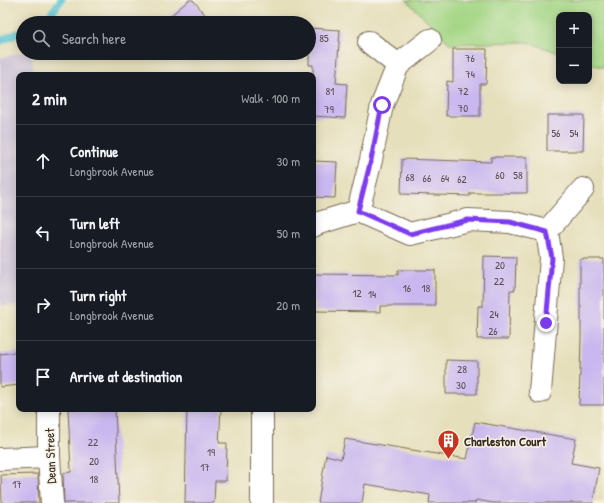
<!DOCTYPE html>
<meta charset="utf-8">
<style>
:root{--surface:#171b24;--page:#242831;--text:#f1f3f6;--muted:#9ea1a6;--line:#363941}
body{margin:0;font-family:"Patrick Hand",sans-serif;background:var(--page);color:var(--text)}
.controls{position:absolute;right:12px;top:12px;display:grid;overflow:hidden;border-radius:8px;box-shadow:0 2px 10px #0003}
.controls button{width:36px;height:36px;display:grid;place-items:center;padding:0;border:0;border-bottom:1px solid var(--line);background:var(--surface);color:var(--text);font:20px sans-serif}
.stop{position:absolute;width:12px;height:12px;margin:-9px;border:3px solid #7c3aed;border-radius:50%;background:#fff}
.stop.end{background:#7c3aed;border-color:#fff;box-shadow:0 1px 4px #0008}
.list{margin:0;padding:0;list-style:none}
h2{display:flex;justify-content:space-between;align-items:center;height:52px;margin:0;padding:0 16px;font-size:17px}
h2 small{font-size:13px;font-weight:400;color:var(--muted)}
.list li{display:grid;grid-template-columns:26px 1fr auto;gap:12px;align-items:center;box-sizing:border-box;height:72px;padding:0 16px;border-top:1px solid var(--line)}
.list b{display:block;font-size:15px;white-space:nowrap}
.list p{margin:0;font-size:13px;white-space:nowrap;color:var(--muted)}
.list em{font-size:13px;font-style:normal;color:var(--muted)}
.icon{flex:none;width:22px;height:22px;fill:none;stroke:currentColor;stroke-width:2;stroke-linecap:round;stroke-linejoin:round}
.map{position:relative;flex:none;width:604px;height:503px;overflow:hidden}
.search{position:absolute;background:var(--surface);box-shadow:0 2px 10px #0003;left:16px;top:16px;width:300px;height:44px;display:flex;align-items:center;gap:10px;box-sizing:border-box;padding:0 14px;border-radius:22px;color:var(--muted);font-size:15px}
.panel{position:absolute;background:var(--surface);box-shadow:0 2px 10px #0003;left:16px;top:72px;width:300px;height:340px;border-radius:8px}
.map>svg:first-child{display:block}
.industrial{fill:#cabfd6}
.green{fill:#a4d685;stroke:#708052}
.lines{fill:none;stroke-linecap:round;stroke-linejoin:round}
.stream{stroke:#58c4d1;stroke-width:8}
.building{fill:#c9b7ef}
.minor-casing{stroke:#776955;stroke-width:24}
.minor{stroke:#fff;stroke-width:22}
.route{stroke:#7c3aed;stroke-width:5}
.labels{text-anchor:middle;stroke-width:3;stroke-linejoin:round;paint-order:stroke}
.number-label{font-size:11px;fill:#5e4d52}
.poi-label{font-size:13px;font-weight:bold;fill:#3b2a1e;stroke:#f7f3e8;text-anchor:start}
.street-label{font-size:13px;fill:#3b2a1e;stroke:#f7f3e8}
</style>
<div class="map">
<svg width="604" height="503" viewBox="0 0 604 503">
<rect width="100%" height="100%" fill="#f7f3e8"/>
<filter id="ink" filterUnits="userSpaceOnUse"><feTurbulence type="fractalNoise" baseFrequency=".025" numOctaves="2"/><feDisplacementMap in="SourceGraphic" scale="8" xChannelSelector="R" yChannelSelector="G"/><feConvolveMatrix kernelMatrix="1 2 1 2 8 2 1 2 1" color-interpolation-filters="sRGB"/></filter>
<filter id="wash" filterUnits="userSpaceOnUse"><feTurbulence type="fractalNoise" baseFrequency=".012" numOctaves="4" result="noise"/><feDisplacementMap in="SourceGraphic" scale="16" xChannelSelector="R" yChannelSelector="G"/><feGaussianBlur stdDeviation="0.9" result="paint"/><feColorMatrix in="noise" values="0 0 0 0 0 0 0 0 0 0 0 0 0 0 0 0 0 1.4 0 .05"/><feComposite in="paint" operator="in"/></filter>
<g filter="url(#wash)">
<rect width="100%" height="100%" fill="#e6dfbb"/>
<!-- industrial -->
<path class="industrial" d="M23 52V53H32L33 75H19V305L0 306V58Z"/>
<!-- green -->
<path class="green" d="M406 0H604V68L589 63V15H559V53L528 42 450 44 438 31Z"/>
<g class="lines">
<!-- stream -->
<path class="stream" d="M42 23 45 22 61 0
M0 41 23 31"/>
</g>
<g id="blocks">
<!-- building -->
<path class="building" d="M189 0H193L212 23H162Z
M309 28 340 30 336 83 347 84 345 118 313 116V65H309Z
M453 49H487L486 84H480V116H446L447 81 453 82Z
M547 115H584L583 151H547Z
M491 157H527V193H470V196L401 194 402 159 491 162Z
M313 161 337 162 335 198 313 197Z
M484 256 516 257 515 290H510L509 339H477L478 306H483Z
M580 259H604V405H579L581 339V306H580Z
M398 270H435V306H380V312L315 311 316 303H313V274L398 275Z
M19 352V385L0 387V354Z
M446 360 477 361V394H446Z
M68 409H115L119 503H64L63 473 71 472V471Z
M187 409H221L219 443H227L226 481H215L214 503H185Z
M475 422 576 439 571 463 599 468 593 503H493L476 500 475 503H429L430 495 365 484 362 503H318L326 455 341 459 345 439 467 459Z
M38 474 39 503H2L1 475Z"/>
</g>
</g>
<g filter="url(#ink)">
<use href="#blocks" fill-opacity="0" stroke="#776955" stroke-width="1"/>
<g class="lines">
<defs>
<path id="minor" d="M369 42 398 65
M358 211 371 160 382 105 398 65 430 40
M313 226 319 223 358 211 410 234 468 220 510 222 547 231 551 258 540 392
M547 231 583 189
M49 409V457L52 503
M262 409V503
M0 459 49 457"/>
</defs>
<!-- minor casing -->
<use href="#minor" class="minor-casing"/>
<!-- minor -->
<use href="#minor" class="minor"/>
</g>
</g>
<g class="lines" filter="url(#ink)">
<!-- route -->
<path class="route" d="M382 105 371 160 358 211 410 234 468 220 510 222 547 232 552 258 546 323"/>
</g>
<!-- icons -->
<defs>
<symbol id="building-pin" viewBox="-11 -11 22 30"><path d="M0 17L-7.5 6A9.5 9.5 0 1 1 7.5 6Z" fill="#c8321e" stroke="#f7f3e8"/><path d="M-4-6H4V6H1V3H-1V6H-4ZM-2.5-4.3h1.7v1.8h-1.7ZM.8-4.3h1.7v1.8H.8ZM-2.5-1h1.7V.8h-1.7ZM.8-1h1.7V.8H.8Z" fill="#fff"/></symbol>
</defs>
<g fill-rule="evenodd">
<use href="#building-pin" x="436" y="428" width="25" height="34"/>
</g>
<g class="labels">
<!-- number labels -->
<g class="number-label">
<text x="324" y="42">85</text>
<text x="470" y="62">76</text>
<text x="470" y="78">74</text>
<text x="330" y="95">81</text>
<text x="463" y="95">72</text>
<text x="463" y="112">70</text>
<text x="329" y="113">79</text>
<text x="556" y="137">56</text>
<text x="574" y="137">54</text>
<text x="500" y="179">60</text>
<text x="518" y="179">58</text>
<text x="410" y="181">68</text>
<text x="427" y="182">66</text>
<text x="445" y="182">64</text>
<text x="462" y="183">62</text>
<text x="500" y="269">20</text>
<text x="499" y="285">22</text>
<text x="407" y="292">16</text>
<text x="426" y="292">18</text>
<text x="357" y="297">12</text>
<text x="372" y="298">14</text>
<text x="494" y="318">24</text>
<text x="493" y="335">26</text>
<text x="462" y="373">28</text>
<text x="461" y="389">30</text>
<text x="93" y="446">22</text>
<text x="211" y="456">19</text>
<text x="94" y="465">20</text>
<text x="205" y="471">17</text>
<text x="94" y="483">18</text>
<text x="17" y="488">17</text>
</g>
<!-- poi labels -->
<g class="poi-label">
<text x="464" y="446">Charleston Court</text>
</g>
<!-- street labels -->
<g class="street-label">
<text transform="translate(50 456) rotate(-92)" y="5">Dean Street</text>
</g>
</g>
</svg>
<div class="controls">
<button>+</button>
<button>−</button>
</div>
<div class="stop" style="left:382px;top:105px"></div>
<div class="stop end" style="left:546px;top:323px"></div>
<div class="search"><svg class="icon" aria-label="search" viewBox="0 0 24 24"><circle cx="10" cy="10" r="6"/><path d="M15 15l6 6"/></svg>Search here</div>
<section class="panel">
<h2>2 min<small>Walk · 100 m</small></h2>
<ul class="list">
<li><svg class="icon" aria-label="ahead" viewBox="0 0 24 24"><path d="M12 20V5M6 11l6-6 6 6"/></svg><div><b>Continue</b><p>Longbrook Avenue</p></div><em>30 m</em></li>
<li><svg class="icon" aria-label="left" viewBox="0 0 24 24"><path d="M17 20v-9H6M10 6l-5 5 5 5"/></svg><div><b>Turn left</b><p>Longbrook Avenue</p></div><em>50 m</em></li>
<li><svg class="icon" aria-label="right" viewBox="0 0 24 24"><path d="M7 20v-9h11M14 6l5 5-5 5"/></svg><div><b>Turn right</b><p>Longbrook Avenue</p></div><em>20 m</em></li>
<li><svg class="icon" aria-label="arrive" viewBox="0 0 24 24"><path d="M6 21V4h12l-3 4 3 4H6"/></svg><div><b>Arrive at destination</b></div></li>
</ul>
</section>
</div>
